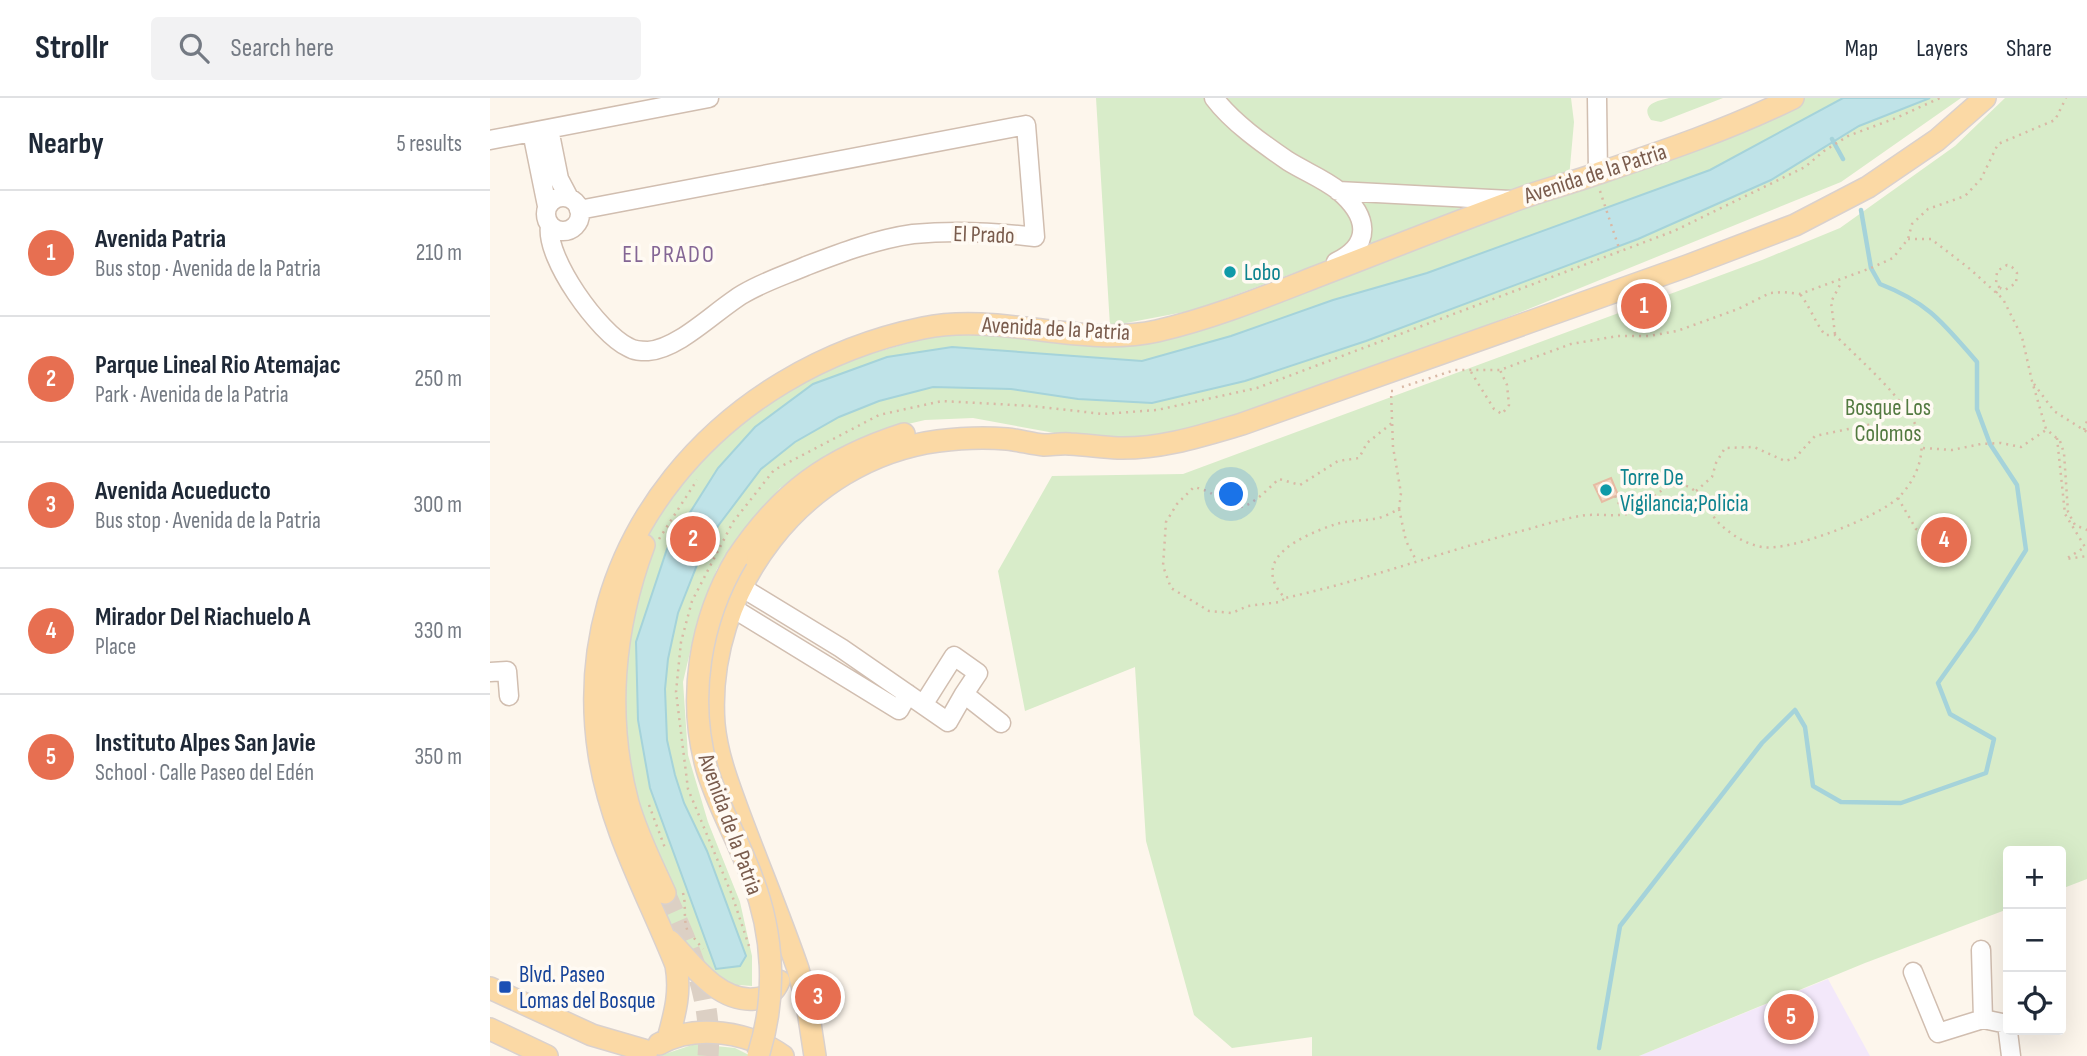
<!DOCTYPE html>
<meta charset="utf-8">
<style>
:root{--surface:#fff;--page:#f2f2f3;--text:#1f2937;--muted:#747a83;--line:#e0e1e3;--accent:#e76f51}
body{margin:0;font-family:"Sofia Sans Condensed",sans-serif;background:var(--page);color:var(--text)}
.controls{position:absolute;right:21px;bottom:21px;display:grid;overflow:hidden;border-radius:7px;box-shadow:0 7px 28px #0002}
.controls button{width:63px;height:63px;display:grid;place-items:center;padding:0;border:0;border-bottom:2px solid var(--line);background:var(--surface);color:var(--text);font:35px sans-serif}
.you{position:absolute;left:742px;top:397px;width:24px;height:24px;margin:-18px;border:5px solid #fff;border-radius:50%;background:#1a73e8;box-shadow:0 0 0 10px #1a73e833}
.badge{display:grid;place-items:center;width:46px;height:46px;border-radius:50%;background:var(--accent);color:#fff;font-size:23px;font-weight:700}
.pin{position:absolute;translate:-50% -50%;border:4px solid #fff;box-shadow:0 2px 7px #0006}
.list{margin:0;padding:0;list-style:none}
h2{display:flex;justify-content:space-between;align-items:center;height:91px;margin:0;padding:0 28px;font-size:30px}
h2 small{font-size:23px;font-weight:400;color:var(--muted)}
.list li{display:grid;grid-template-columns:46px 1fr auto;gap:21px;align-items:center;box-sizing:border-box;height:126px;padding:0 28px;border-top:2px solid var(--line)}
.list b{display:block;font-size:26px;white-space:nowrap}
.list p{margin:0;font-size:23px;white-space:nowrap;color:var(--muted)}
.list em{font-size:23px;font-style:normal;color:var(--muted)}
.icon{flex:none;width:38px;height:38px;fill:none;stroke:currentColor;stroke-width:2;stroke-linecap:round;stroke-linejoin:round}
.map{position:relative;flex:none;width:1597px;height:958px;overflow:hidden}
header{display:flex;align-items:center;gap:42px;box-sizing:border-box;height:98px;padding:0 35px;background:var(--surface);border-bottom:2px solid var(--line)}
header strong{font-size:33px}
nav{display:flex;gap:38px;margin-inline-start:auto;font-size:24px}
.search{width:490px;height:63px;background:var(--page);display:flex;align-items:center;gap:18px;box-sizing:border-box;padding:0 24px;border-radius:7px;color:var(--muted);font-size:26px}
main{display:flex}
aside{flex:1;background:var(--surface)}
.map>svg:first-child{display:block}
.education{fill:#f3e8fa}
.green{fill:#d8ecc9}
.water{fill:#bfe3e8;stroke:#a5d3da;stroke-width:2}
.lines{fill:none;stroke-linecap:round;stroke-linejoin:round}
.stream{stroke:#a5d3da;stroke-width:4.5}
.building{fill:#f3d5c3;stroke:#e6bba3;stroke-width:2}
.major-tunnel{stroke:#dcd0c4;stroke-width:21;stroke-dasharray:21 10;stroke-linecap:butt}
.minor-casing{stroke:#d1beb0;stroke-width:21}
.major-casing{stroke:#dad1cd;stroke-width:24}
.path{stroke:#d9b8a5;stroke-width:2.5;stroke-dasharray:2 5;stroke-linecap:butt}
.minor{stroke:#fff;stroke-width:18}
.major{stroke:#fbd9a5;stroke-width:21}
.major-bridge-casing{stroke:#dad1cd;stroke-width:24;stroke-linecap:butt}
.major-bridge{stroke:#fbd9a5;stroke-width:21}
.culture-dot{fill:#0f9aa8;stroke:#fffaf3;stroke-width:2.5}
.transit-dot{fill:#1a4fb4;stroke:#fffaf3;stroke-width:2.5}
.labels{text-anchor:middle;stroke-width:7;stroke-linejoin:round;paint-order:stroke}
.street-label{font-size:23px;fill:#7a5c4d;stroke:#fffaf3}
.culture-label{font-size:23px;fill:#0d838f;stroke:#fffaf3;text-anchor:start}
.park-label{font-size:23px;fill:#537a41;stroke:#fffaf3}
.transit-label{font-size:23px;fill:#164399;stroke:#fffaf3;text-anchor:start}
.neighbourhood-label{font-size:24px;letter-spacing:2px;fill:#846695;stroke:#fffaf3}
</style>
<header>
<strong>Strollr</strong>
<div class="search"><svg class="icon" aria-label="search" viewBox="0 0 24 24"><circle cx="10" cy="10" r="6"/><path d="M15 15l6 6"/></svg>Search here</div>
<nav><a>Map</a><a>Layers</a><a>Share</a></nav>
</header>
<main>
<aside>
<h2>Nearby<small>5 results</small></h2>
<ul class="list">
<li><span class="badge">1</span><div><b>Avenida Patria</b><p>Bus stop · Avenida de la Patria</p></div><em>210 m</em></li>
<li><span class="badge">2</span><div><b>Parque Lineal Rio Atemajac</b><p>Park · Avenida de la Patria</p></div><em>250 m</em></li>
<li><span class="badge">3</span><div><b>Avenida Acueducto</b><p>Bus stop · Avenida de la Patria</p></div><em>300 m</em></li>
<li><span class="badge">4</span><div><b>Mirador Del Riachuelo A</b><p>Place</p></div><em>330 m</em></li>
<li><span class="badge">5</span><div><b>Instituto Alpes San Javie</b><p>School · Calle Paseo del Edén</p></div><em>350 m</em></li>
</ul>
</aside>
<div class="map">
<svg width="1597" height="958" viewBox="0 0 1597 958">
<rect width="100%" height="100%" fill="#fdf6ec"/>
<!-- education -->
<path class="education" d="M1338 881 1380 958H1149Z"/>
<!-- green -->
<path class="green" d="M606 0H1081L1084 24 1079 80 801 176 705 212 620 228Z
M1179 0H1233L1171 24 1161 22C1150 7 1166 3 1179 0Z
M1309 0H1471L1351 84 1036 212 815 298 700 333 623 342 570 336 483 320 435 322 388 333 339 358 290 390 257 429 227 471 207 524 193 584 198 657 218 724 250 804 262 858V888C254 887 242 888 235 884 201 867 182 830 165 798L183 787 157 734 140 683 130 594 152 453 177 390 305 278 473 229 637 243Z
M1515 0H1597V781L1571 791V753H1518V811L1375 865 1149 958H822V939L742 950 704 917 656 743 645 569 535 613 508 473 562 378 693 376 1272 162 1350 130 1465 48Z
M205 946 245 950 261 958H169Z"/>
<!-- water -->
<path class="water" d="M1353 0H1440L1369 28 1281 82 1148 141 876 243 755 283 662 305 588 301 521 291 443 289 389 303 349 319 305 344 271 371 228 428 209 462 188 515 178 561 175 591 177 642 185 677 194 705 217 753 256 858 250 868 226 871 160 690 148 622 146 544 177 451 228 370 265 329 323 286 397 259 462 249 652 263 741 238 843 202 937 175 1220 72Z"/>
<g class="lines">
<!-- stream -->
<path class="stream" d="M1342 41 1353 61
M1109 950 1130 828 1272 645 1305 612 1315 629 1323 688 1351 704 1411 705 1496 675 1504 641 1460 616 1448 585 1485 533 1536 452 1527 387 1500 346 1487 311V264C1453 225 1439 205 1390 186L1381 170 1371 112"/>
</g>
<!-- building -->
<path class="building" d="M1121 380 1128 397 1112 404 1104 387Z"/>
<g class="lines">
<!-- major-tunnel -->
<path class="major-tunnel" d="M175 795C198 848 223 898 218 958"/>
<defs>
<path id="minor" d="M724 0C742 24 773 46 798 63 814 73 834 81 849 93 878 118 883 146 846 164
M1107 0 1108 76
M59 31 69 81 79 100
M42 34 57 108
M0 42 219 0
M848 93 1020 102
M56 116a17 17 0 1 1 34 0a17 17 0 1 1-34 0Z
M60 128C55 160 109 235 138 249 144 253 151 253 158 253 189 251 226 212 253 196 273 184 295 177 316 168 350 155 387 141 423 136 464 132 505 134 545 139L536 27 89 112
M251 489 351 550 458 624 474 596 511 625
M241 509 409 612 418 596
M0 574 17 573 19 598
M433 607 464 558 488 575 474 596
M1491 852 1493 921
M1423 874 1448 935 1493 921 1517 926 1521 958"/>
<path id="major" d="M154 447C123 530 115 619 138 705 147 737 162 766 175 795
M247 460C291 394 339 360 414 336
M180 843C202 866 228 904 264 901 277 900 284 895 289 883
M0 890 102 937 157 953
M0 931 57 958
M178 941C185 915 191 894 186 867 158 797 121 732 109 656 77 445 233 271 433 230 511 214 590 250 667 233 720 221 772 200 823 180 888 155 953 129 1018 105 1047 93 1079 86 1109 75 1175 53 1240 31 1303 0
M169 946C206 925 259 934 293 958
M325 958 317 906 308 871C290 819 269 769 250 718 239 688 227 658 224 626 214 492 313 361 448 343 471 340 494 339 517 341 529 342 542 346 554 347 563 347 571 345 580 346 596 347 612 349 628 350 671 351 711 338 752 326L1197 168 1305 127 1378 89 1447 42 1495 0"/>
</defs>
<!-- minor casing -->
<use href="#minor" class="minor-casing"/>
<!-- major casing -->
<use href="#major" class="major-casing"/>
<!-- path -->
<path class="path" d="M1110 93 1130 153
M1418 141H1441L1480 171 1513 201 1532 239 1542 283 1556 331 1570 343 1574 355 1578 414 1585 427 1597 432
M1506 195 1510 190 1506 186 1507 173 1517 167 1522 169 1527 175 1526 185 1515 192 1510 190
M1345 236 1341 204 1352 183
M981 274 1004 311 1012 316 1019 307 1017 287 1010 272
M1544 286 1564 313 1597 334
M912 289 965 272H1010L1081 246 1128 238H1159L1187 233 1248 211 1280 195 1293 194 1310 196 1381 170 1403 160 1418 141 1422 126 1438 111 1475 98 1491 81 1508 46 1565 22 1576 0
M903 293H901L903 349 911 395 909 411C903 414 896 418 889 420 875 423 860 422 846 426 814 437 757 460 795 500 877 482 957 452 1039 431 1056 426 1073 421 1090 418 1105 415 1122 419 1137 416 1157 411 1167 391 1181 388 1209 380 1215 413 1231 427 1243 438 1256 446 1272 449 1300 454 1389 419 1409 399 1425 383 1438 355 1428 332 1415 301 1370 262 1345 237H1335C1325 224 1320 209 1310 196
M1594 332 1597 323
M1567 340 1575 416 1595 449 1576 461 1597 458
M1433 350 1462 352 1491 346 1511 345 1531 349 1556 332
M1206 393 1222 379 1226 365 1235 350 1264 349 1295 363 1305 360 1325 338 1387 325 1411 309
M1125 398 1134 416
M1408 400 1426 431 1451 442
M909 411 916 443 926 462
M169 441 207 382
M794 501 790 504 758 508 742 515 719 513 681 490 673 468 676 424 687 406 704 389C723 394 723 397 738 407 755 418 777 391 789 381L810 387 848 363 869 360 877 345 902 325
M159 707 175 750
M193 795C197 809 192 822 199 836
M204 840 213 851
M259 848 242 797 198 691 186 594 191 544 202 503 243 424 284 372 389 317 452 303 542 308 613 316 667 312 767 290 1184 133 1315 69 1334 53 1358 38 1406 20 1450 0"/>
<!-- minor -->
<use href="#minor" class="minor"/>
<!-- major -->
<use href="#major" class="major"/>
<defs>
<path id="major-bridge" d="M247 460C210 522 197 600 217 671 228 709 249 743 262 780 284 837 287 899 268 958"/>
</defs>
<!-- major-bridge casing -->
<use href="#major-bridge" class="major-bridge-casing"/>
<!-- major-bridge -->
<use href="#major-bridge" class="major-bridge"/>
</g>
<!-- markers -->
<g class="culture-dot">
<circle cx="740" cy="174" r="7"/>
<circle cx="1116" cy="392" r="7"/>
</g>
<rect class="transit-dot" x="8" y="882" width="14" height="14" rx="3.5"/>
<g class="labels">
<!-- street labels -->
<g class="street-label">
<text transform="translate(1105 75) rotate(-18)" y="8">Avenida de la Patria</text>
<text transform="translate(494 136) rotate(2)" y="8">El Prado</text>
<text transform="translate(566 230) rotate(3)" y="8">Avenida de la Patria</text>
<text transform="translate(241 726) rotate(70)" y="8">Avenida de la Patria</text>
</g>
<!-- culture labels -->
<g class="culture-label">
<text x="754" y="182">Lobo</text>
<text x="1130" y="387">Torre De<tspan x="1130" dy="26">Vigilancia;Policia</tspan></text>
</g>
<!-- park labels -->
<g class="park-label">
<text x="1398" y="317">Bosque Los<tspan x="1398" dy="26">Colomos</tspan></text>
</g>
<!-- transit labels -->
<g class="transit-label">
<text x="29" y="884">Blvd. Paseo<tspan x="29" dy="26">Lomas del Bosque</tspan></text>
</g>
<!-- neighbourhood labels -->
<g class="neighbourhood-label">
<text x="179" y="164">EL PRADO</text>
</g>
</g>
</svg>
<div class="controls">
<button>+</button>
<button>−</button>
<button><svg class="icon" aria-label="locate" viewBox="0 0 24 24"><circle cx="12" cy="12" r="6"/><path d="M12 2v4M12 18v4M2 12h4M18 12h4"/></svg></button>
</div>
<div class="you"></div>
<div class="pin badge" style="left:1154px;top:208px">1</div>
<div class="pin badge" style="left:203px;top:441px">2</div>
<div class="pin badge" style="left:328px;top:899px">3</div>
<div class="pin badge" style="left:1454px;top:442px">4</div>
<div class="pin badge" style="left:1301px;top:919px">5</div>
</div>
</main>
